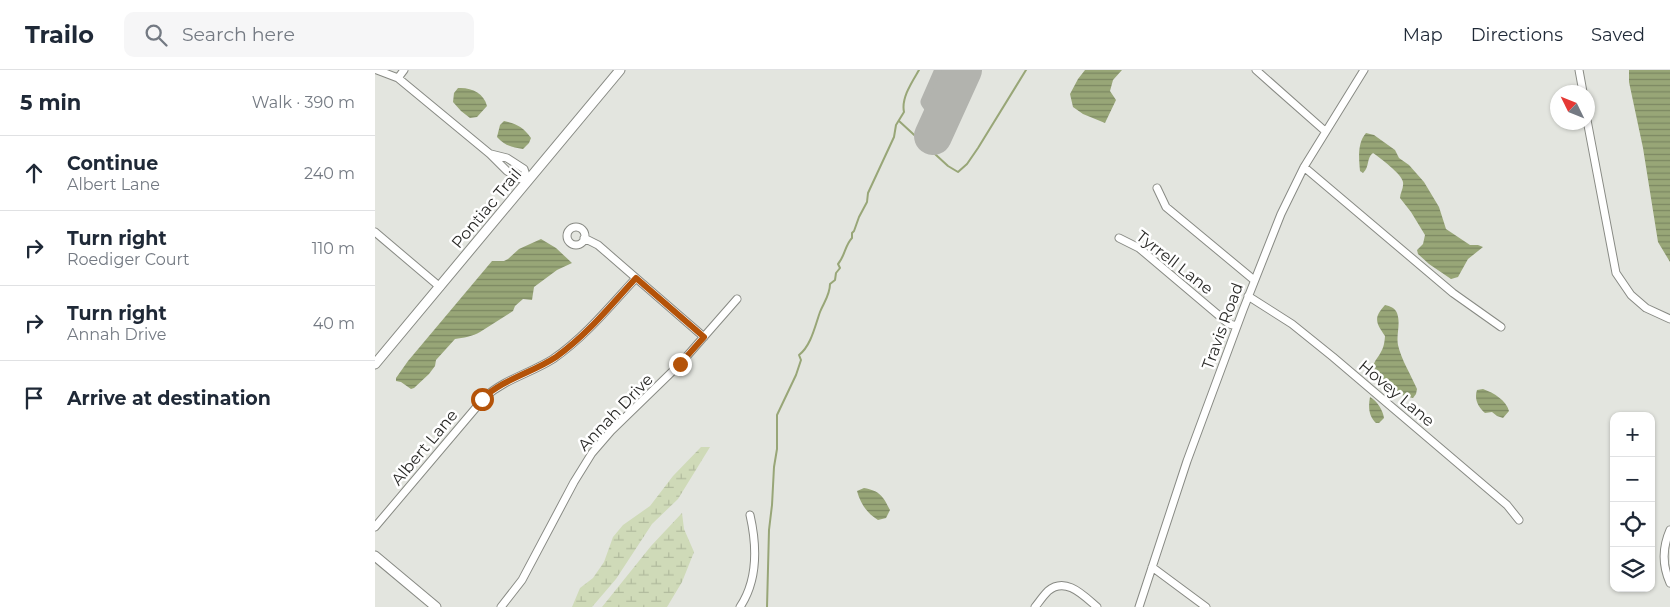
<!DOCTYPE html>
<meta charset="utf-8">
<style>
:root{--surface:#fff;--page:#f6f6f7;--text:#1f2937;--muted:#747a83;--line:#e0e1e3}
body{margin:0;font-family:Montserrat,sans-serif;background:var(--page);color:var(--text)}
.controls{position:absolute;right:15px;bottom:15px;display:grid;overflow:hidden;border-radius:10px;box-shadow:0 1px 4px #0004}
.controls button{width:45px;height:45px;display:grid;place-items:center;padding:0;border:0;border-bottom:1px solid var(--line);background:var(--surface);color:var(--text);font:25px sans-serif}
.compass{position:absolute;left:1175px;top:15px;width:45px;height:45px;border-radius:50%;background:var(--surface);box-shadow:0 1px 4px #0004;rotate:313deg}
.stop{position:absolute;width:15px;height:15px;margin:-11px;border:4px solid #b45309;border-radius:50%;background:#fff}
.stop.end{background:#b45309;border-color:#fff;box-shadow:0 1px 5px #0008}
.list{margin:0;padding:0;list-style:none}
h2{display:flex;justify-content:space-between;align-items:center;height:65px;margin:0;padding:0 20px;font-size:21px}
h2 small{font-size:16px;font-weight:400;color:var(--muted)}
.list li{display:grid;grid-template-columns:32px 1fr auto;gap:15px;align-items:center;box-sizing:border-box;height:75px;padding:0 20px;border-top:1px solid var(--line)}
.list b{display:block;font-size:19px;white-space:nowrap}
.list p{margin:0;font-size:16px;white-space:nowrap;color:var(--muted)}
.list em{font-size:16px;font-style:normal;color:var(--muted)}
.icon{flex:none;width:28px;height:28px;fill:none;stroke:currentColor;stroke-width:2;stroke-linecap:round;stroke-linejoin:round}
.map{position:relative;flex:none;width:1295px;height:537px;overflow:hidden}
header{display:flex;align-items:center;gap:30px;box-sizing:border-box;height:70px;padding:0 25px;background:var(--surface);border-bottom:1px solid var(--line)}
header strong{font-size:24px}
nav{display:flex;gap:28px;margin-inline-start:auto;font-size:18px}
.search{width:350px;height:45px;background:var(--page);display:flex;align-items:center;gap:12px;box-sizing:border-box;padding:0 18px;border-radius:10px;color:var(--muted);font-size:19px}
main{display:flex}
aside{flex:1;background:var(--surface)}
.map>svg:first-child{display:block}
.wetland{fill:url(#wetland-marsh)}
.water{fill:url(#water-rules)}
.lines{fill:none;stroke-linecap:round;stroke-linejoin:round}
.stream{stroke:#98a677;stroke-width:2}
.taxiway{stroke:#b2b3ae;stroke-width:15}
.runway{stroke:#b2b3ae;stroke-width:38}
.minor-casing{stroke:#888a84;stroke-width:9}
.tertiary-casing{stroke:#888a84;stroke-width:11}
.secondary-casing{stroke:#888a84;stroke-width:11}
.minor{stroke:#fff;stroke-width:7}
.tertiary{stroke:#fff;stroke-width:9}
.secondary{stroke:#fff;stroke-width:9}
.route{stroke:#b45309;stroke-width:6}
.labels{text-anchor:middle;stroke-width:5;stroke-linejoin:round;paint-order:stroke}
.street-label{font-size:16px;fill:#292927;stroke:#fff}
</style>
<header>
<strong>Trailo</strong>
<div class="search"><svg class="icon" aria-label="search" viewBox="0 0 24 24"><circle cx="10" cy="10" r="6"/><path d="M15 15l6 6"/></svg>Search here</div>
<nav><a>Map</a><a>Directions</a><a>Saved</a></nav>
</header>
<main>
<aside>
<h2>5 min<small>Walk · 390 m</small></h2>
<ul class="list">
<li><svg class="icon" aria-label="ahead" viewBox="0 0 24 24"><path d="M12 20V5M6 11l6-6 6 6"/></svg><div><b>Continue</b><p>Albert Lane</p></div><em>240 m</em></li>
<li><svg class="icon" aria-label="right" viewBox="0 0 24 24"><path d="M7 20v-9h11M14 6l5 5-5 5"/></svg><div><b>Turn right</b><p>Roediger Court</p></div><em>110 m</em></li>
<li><svg class="icon" aria-label="right" viewBox="0 0 24 24"><path d="M7 20v-9h11M14 6l5 5-5 5"/></svg><div><b>Turn right</b><p>Annah Drive</p></div><em>40 m</em></li>
<li><svg class="icon" aria-label="arrive" viewBox="0 0 24 24"><path d="M6 21V4h12l-3 4 3 4H6"/></svg><div><b>Arrive at destination</b></div></li>
</ul>
</aside>
<div class="map">
<svg width="1295" height="537" viewBox="0 0 1295 537">
<defs>
<pattern id="wetland-marsh" width="20" height="14" patternUnits="userSpaceOnUse" patternTransform="scale(1.25)"><rect width="20" height="14" fill="#cfdab8"/><path d="M1 5h8M5 5V1M11 12h8M15 12V8" fill="none" stroke="#b2bb9e"/></pattern>
<pattern id="water-rules" width="6" height="5" patternUnits="userSpaceOnUse" patternTransform="scale(1.25)"><rect width="6" height="5" fill="#98a677"/><path d="M0 2.5h6" fill="none" stroke="#7c8762"/></pattern>
</defs>
<rect width="100%" height="100%" fill="#e3e5df"/>
<!-- wetland -->
<path class="wetland" d="M326 377H335L303 429 277 454 241 509 217 537H197L205 518 218 508 229 492 238 467 248 455 275 436 298 406Z
M307 443 309 459 319 482 307 512 292 537H227L276 476Z"/>
<!-- water -->
<path class="water" d="M710 0H747L738 10 735 21 741 30 730 53 708 44 698 37 695 24 703 9Z
M1254 0H1295V192L1283 172 1268 78 1254 12Z
M83 18C96 17 109 23 112 36L102 47 95 48 86 41 78 32 79 23Z
M129 51C142 54 148 57 156 68L154 73 148 79C137 77 130 76 122 67L125 55Z
M991 63 999 65 1020 80 1024 88 1034 95 1049 112 1064 137 1071 159 1095 175H1103L1108 177 1093 189 1083 207 1076 209 1054 194 1043 184 1042 180 1048 174 1050 165 1036 142 1025 128C1025 123 1029 118 1028 112 1027 104 1005 88 998 83 991 88 995 97 988 103L985 101C984 89 982 73 991 63Z
M166 169 181 178 197 193 182 200 159 217 157 230 148 229 140 236 138 241 105 262C98 266 88 268 80 269L61 290 60 296 54 304 39 318 36 319 26 312 21 311V308L33 291 117 191H129L133 189 144 179Z
M1010 235C1015 236 1020 238 1022 243 1026 254 1021 264 1023 275 1026 289 1036 305 1042 319L1041 324 1038 328C1020 325 1006 315 997 299 1001 285 1009 285 1010 266 1001 253 998 248 1010 235Z
M1108 319C1119 323 1131 330 1134 341L1128 348 1122 346 1117 342 1110 343C1103 337 1099 329 1102 320Z
M995 327C1002 331 1008 340 1009 348L1004 353H1001C994 346 993 338 995 327Z
M489 418C505 421 508 426 515 440L511 448 503 450C492 443 486 435 482 421Z"/>
<g class="lines">
<!-- stream -->
<path class="stream" d="M524 51 573 96 583 102 592 94 603 78 651 0
M392 537 394 460 397 435 399 397 402 379V345L421 305 426 290 424 285C436 276 440 256 445 242 449 232 455 225 455 214L460 210 461 203 465 198 463 194C470 186 470 175 477 168V163L479 161 484 147 492 132 493 123 519 67 521 55 529 42C526 28 537 12 544 0"/>
<!-- taxiway -->
<path class="taxiway" d="M567 0 553 32 558 39 568 45
M562 13 579 20"/>
<!-- runway -->
<path class="runway" d="M558 66 588 0"/>
<defs>
<path id="minor" d="M2 0 23 8 115 84 132 101 143 108 153 111
M881 0 950 61
M1204 0 1208 22
M23 8 29 0
M1212 50 1241 203 1256 225 1271 238 1295 249
M116 84 132 88 149 99 153 111
M929 97 1078 223 1126 257
M782 118 791 137 879 210
M192 166a9 9 0 1 1 18 0a9 9 0 1 1-18 0Z
M0 162 65 217
M209 168 223 175 329 267
M744 168 764 178 854 254 862 256
M873 226 917 254 958 287 1132 435 1144 450
M0 457 110 327C130 309 156 303 178 289 210 267 235 236 261 208
M1295 460C1287 478 1287 495 1295 513
M777 497 831 537
M126 537 147 510 199 412 217 383 236 361 305 294 362 229
M365 537C383 510 382 476 375 445
M660 537C664 532 668 526 673 521 691 506 709 526 722 537
M764 537 812 391 868 240 906 144 929 97 989 0"/>
<path id="tertiary" d="M0 486 61 537"/>
<path id="secondary" d="M0 294 245 0"/>
</defs>
<!-- minor casing -->
<use href="#minor" class="minor-casing"/>
<!-- tertiary casing -->
<use href="#tertiary" class="tertiary-casing"/>
<!-- secondary casing -->
<use href="#secondary" class="secondary-casing"/>
<!-- minor -->
<use href="#minor" class="minor"/>
<!-- tertiary -->
<use href="#tertiary" class="tertiary"/>
<!-- secondary -->
<use href="#secondary" class="secondary"/>
</g>
<g class="lines">
<!-- route -->
<path class="route" d="M107 329C128 309 157 303 181 287 212 265 236 235 261 208L329 267 305 294"/>
</g>
<g class="labels">
<!-- street labels -->
<g class="street-label">
<text transform="translate(111 138) rotate(-50)" y="6">Pontiac Trail</text>
<text transform="translate(800 192) rotate(38)" y="6">Tyrrell Lane</text>
<text transform="translate(847 256) rotate(-70)" y="6">Travis Road</text>
<text transform="translate(1022 323) rotate(40)" y="6">Hovey Lane</text>
<text transform="translate(240 342) rotate(-46)" y="6">Annah Drive</text>
<text transform="translate(49 377) rotate(-50)" y="6">Albert Lane</text>
</g>
</g>
</svg>
<div class="controls">
<button>+</button>
<button>−</button>
<button><svg class="icon" aria-label="locate" viewBox="0 0 24 24"><circle cx="12" cy="12" r="6"/><path d="M12 2v4M12 18v4M2 12h4M18 12h4"/></svg></button>
<button><svg class="icon" aria-label="layers" viewBox="0 0 24 24"><path d="M12 4l9 5-9 5-9-5zM3 14l9 5 9-5"/></svg></button>
</div>
<svg class="compass" viewBox="-18 -18 36 36"><path d="M0-13l5 13h-10z" fill="#e53935"/><path d="M0 13l5-13h-10z" fill="#747a83"/></svg>
<div class="stop" style="left:107px;top:329px"></div>
<div class="stop end" style="left:305px;top:294px"></div>
</div>
</main>
